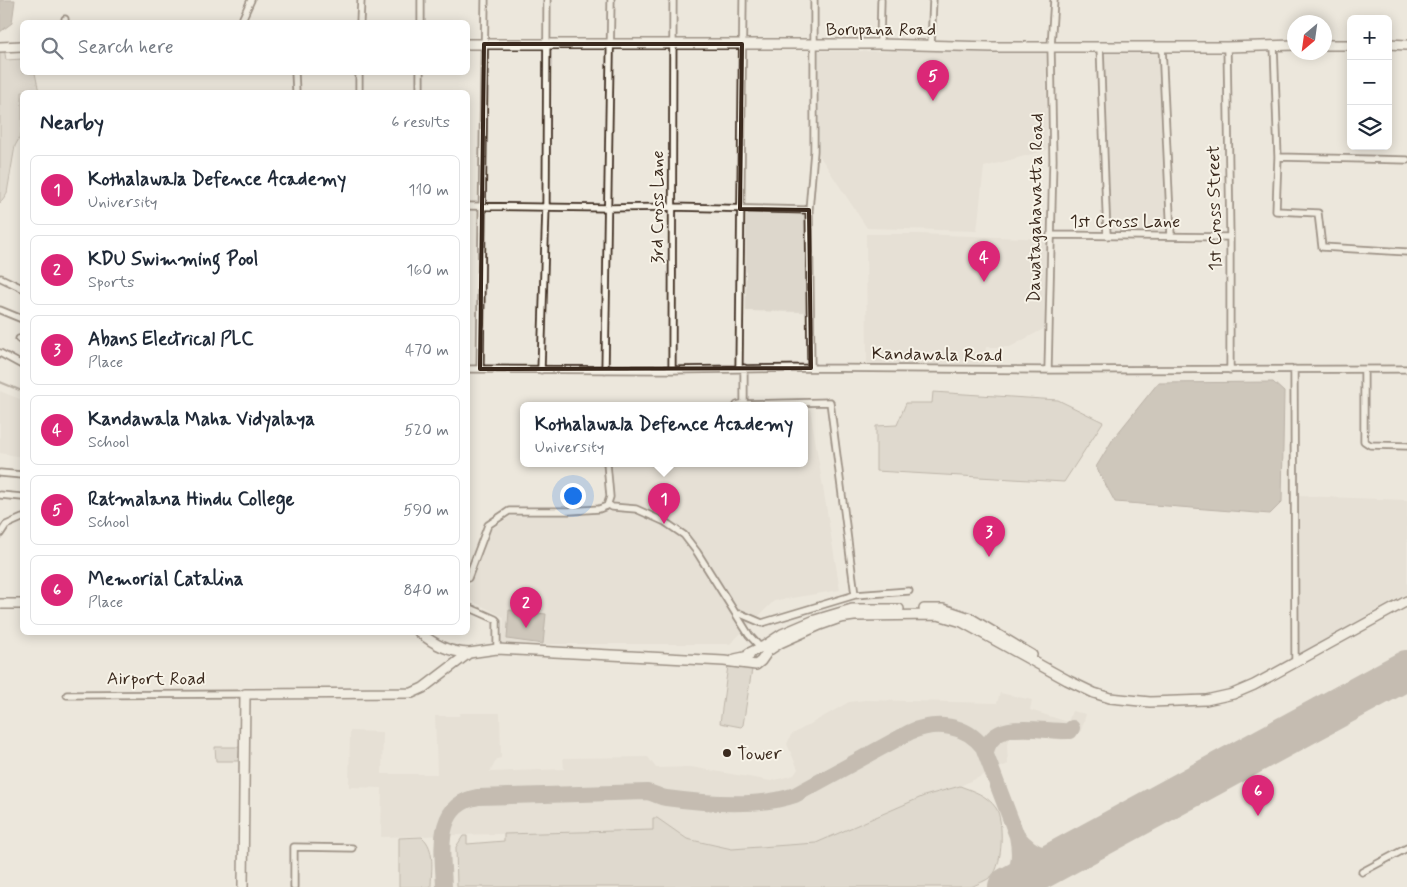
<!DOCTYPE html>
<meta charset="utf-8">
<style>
:root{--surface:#fff;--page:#f6f6f7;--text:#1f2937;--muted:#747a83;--line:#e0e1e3;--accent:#db2777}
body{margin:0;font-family:Mynerve,sans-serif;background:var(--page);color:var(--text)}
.controls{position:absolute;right:15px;top:15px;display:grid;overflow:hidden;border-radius:8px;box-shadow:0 2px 12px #0003}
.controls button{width:45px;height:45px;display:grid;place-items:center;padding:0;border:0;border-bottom:1px solid var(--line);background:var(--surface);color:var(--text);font:25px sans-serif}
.compass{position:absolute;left:1287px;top:15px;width:45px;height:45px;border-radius:50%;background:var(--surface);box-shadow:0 2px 12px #0003;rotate:209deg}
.you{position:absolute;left:572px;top:495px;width:18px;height:18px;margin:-12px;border:4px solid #fff;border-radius:50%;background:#1a73e8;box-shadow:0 0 0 8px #1a73e833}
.badge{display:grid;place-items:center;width:32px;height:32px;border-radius:50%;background:var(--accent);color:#fff;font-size:16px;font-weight:700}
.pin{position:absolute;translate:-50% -41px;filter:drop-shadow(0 1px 2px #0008)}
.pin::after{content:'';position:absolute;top:26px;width:18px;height:15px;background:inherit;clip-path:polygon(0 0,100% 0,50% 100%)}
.popup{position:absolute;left:520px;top:402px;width:288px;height:65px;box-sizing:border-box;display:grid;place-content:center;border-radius:8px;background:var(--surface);filter:drop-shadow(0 1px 4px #0005);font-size:16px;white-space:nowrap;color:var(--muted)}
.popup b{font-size:19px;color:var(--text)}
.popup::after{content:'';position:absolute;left:50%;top:100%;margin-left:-10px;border:10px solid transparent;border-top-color:var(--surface)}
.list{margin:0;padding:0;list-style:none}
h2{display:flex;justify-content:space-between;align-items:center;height:65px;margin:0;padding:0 20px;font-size:21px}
h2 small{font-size:16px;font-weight:400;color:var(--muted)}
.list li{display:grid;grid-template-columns:32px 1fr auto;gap:15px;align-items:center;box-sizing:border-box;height:70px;margin:0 10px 10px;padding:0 10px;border:1px solid var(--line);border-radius:8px}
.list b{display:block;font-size:19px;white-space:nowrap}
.list p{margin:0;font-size:16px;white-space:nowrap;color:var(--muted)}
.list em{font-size:16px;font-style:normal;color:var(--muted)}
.icon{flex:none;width:28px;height:28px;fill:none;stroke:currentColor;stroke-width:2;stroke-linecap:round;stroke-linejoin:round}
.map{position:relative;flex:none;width:1407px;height:887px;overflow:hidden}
.search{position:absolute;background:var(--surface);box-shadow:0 2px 12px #0003;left:20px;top:20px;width:450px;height:55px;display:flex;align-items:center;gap:12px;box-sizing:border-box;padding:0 18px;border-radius:8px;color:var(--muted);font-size:19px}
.panel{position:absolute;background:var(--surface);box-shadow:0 2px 12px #0003;left:20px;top:90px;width:450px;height:545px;border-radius:8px}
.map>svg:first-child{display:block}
.built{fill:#ddd7cc}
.green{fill:#cec8bc;stroke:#84796d}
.water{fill:#a89f93;stroke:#7c7064}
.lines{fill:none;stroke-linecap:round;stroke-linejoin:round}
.stream{stroke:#7c7064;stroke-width:2}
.taxiway{stroke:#94887d;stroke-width:16}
.runway{stroke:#94887d;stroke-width:40}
.street-casing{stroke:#3b2a1e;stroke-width:9}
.secondary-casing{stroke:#3b2a1e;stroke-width:12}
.primary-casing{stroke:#3b2a1e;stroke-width:12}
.street{stroke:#f7f3e8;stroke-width:5.5}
.secondary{stroke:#f7f3e8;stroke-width:9}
.primary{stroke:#f7f3e8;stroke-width:9}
.marked{fill:none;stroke:#3b2a1e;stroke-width:4;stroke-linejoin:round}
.poi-dot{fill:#3b2a1e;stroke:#f7f3e8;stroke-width:2}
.labels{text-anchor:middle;stroke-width:4;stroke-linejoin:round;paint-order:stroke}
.street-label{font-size:18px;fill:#3b2a1e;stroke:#f7f3e8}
.poi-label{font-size:18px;fill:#3b2a1e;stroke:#f7f3e8;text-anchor:start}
</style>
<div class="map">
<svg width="1407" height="887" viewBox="0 0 1407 887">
<rect width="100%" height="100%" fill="#ece7dc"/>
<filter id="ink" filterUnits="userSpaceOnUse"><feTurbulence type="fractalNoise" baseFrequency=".02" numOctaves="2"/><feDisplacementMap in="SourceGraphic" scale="10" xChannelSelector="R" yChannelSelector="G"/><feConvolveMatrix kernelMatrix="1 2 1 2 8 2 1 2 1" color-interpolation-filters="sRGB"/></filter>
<g filter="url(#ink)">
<!-- built -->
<path class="built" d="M1100 46H1162L1171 236H1107Z
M819 51 1046 52 1047 150 984 167 977 231 867 228 819 155Z
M746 210H808V312L746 311Z
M866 234H918L1050 239 1049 326 1010 347H986L984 366H867Z
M0 391 22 400V457L0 453Z
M804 409H810L840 590 774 601 730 644H502L504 617 468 599V590L489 531 510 517 613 512V463H804Z
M1299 496 1407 500V593L1298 654Z
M1000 693 1032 700 1030 710 1068 722 1072 711 1086 714 1081 731 1075 738 1062 740 1010 730 1007 745 1008 764 960 786 924 796 816 843 732 849 687 839 657 818H653V830L381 837 382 788 349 787 350 731 383 732 382 774H437L435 716H459L460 713H500L501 758 497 759 490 772 564 769 563 758 648 757 656 768 691 767 771 781 794 775 798 769 787 744 791 735 849 702 865 700 997 703Z"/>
<!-- green -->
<path class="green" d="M0 47H4L6 60 22 59V72L35 73 39 92H22V133L15 146 7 193 0 203Z
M933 392 1058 400 1103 422 1064 482 876 471V426L897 425 906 403H932Z
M728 666 750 667 752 669 743 725 741 727 720 723Z
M215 747H240L238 761H216Z
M960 786C973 791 987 795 996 808 1004 820 1003 865 992 876 986 881 977 884 971 887H457L456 847 463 836H467V844L504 841V834L653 830V818H657L687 839 732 849 816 843 924 796Z
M422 837C436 849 431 871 431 887H399V838Z"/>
<!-- water -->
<path class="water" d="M0 0H15L12 23 0 32Z
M1273 382 1284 392 1282 502 1270 514 1115 502 1096 467 1113 439 1158 383Z
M509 610 546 614 543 644 507 639Z"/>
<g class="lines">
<!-- stream -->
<path class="stream" d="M0 382 22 391"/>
<!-- taxiway -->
<path class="taxiway" d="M986 752C993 716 1045 733 1070 731L1072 728
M444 887C443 853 433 805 478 797L647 792C654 793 659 797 666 798 703 803 759 808 795 795L910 732C936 721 965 724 983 747L1017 836C1036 858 1049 859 1075 851
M1004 887C1020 873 1021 856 1017 836"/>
<!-- runway -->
<path class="runway" d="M1008 887 1407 670"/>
<defs>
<path id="street" d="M65 19V22
M241 22 251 0
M360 22 361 0
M421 22V0
M880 44 881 0
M931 45 933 0
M1274 45 1278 157 1276 211 1318 213 1322 247 1407 252
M1100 46 1107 236
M1162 46 1171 236
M1227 47 1230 237V370
M295 72 296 92
M359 92V72
M420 92V72
M1278 157 1407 160
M468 206 607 208 672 207 809 210
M1050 235 1230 237
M1 278 22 288
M0 310 22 319
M19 339 22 341
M0 353 22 365
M739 368 743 0
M811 368 809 210 814 151V0
M468 369 672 370 811 368 1048 370 1407 369
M480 369 485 0
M1294 369 1295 662
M541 370 546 207 547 0
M605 370 611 0
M672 370 673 0
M1048 370 1053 160 1051 46 1054 0
M1364 370V441L1370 445 1407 446
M744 404V368
M737 405 741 404 830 402 855 595
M0 473 22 475
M0 495 22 497
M608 504 612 507 636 509 665 522 684 535 697 552 749 635 760 647
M0 534 6 525 22 518
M468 578 488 525 509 511H570L599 509 607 506 610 497 607 463
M468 607 495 619 497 621V649
M736 614H741L762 623 855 595 909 591
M67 695 245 694
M1362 872 1407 848
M294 887V847L352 848"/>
<path id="secondary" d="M0 604H22
M419 632C435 645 449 652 469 653"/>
<path id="primary" d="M468 44H880L992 47H1227L1294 45
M1388 44 1407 45
M1324 45H1351
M0 47 22 46
M924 609H943L970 618 1032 655
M735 659 749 656V653L764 646 782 634 815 620 852 609H899
M243 887 245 694 412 693 423 688 469 653 497 649 724 661 756 665 761 661 768 651 780 643 820 625 840 618 854 616 938 615 962 622 1067 680 1094 693 1110 698 1150 702 1206 700 1233 694 1254 685 1407 601"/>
</defs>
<!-- street casing -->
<use href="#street" class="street-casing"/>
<!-- secondary casing -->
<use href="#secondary" class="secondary-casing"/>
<!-- primary casing -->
<use href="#primary" class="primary-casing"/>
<!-- street -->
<use href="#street" class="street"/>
<!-- secondary -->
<use href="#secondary" class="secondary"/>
<!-- primary -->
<use href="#primary" class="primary"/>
</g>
</g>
<!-- marked area -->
<path d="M0 0H1407V887H0ZM484 44H742L740 209 809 210 811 368 480 369Z" fill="#ece7dc" fill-opacity=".55" fill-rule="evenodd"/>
<path class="marked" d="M484 44H742L740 209 809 210 811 368 480 369Z"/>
<!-- markers -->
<circle class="poi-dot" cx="727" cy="753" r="5"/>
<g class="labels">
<!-- street labels -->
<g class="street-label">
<text x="881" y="35">Borupana Road</text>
<text transform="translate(657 207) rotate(-90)" y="6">3rd Cross Lane</text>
<text transform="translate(1035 208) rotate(-89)" y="6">Dawatagahawatta Road</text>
<text transform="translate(1214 208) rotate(-91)" y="6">1st Cross Street</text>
<text x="1125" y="227">1st Cross Lane</text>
<text transform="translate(937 354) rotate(1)" y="6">Kandawala Road</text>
<text x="156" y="684">Airport Road</text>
</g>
<!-- poi labels -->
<g class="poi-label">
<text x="737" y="759">Tower</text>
</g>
</g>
</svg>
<div class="controls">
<button>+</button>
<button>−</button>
<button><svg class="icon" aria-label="layers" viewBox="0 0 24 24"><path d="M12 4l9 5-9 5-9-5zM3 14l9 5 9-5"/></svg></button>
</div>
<svg class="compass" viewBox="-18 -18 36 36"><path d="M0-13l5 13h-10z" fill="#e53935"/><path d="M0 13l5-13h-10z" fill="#747a83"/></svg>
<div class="you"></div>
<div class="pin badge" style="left:664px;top:524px">1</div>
<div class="popup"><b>Kothalawala Defence Academy</b>University</div>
<div class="pin badge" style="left:526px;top:628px">2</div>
<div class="pin badge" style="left:989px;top:557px">3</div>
<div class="pin badge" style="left:984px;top:282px">4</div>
<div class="pin badge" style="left:933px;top:101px">5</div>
<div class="pin badge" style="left:1258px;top:816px">6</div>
<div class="search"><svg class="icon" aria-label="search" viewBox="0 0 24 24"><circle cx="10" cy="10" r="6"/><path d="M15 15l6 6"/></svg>Search here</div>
<section class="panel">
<h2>Nearby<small>6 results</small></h2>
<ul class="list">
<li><span class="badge">1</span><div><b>Kothalawala Defence Academy</b><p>University</p></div><em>110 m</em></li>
<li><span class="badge">2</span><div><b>KDU Swimming Pool</b><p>Sports</p></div><em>160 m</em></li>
<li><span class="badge">3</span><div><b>Abans Electrical PLC</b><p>Place</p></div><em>470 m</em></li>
<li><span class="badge">4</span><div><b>Kandawala Maha Vidyalaya</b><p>School</p></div><em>520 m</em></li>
<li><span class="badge">5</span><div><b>Ratmalana Hindu College</b><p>School</p></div><em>590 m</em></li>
<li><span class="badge">6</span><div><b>Memorial Catalina</b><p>Place</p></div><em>840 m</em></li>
</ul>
</section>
</div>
